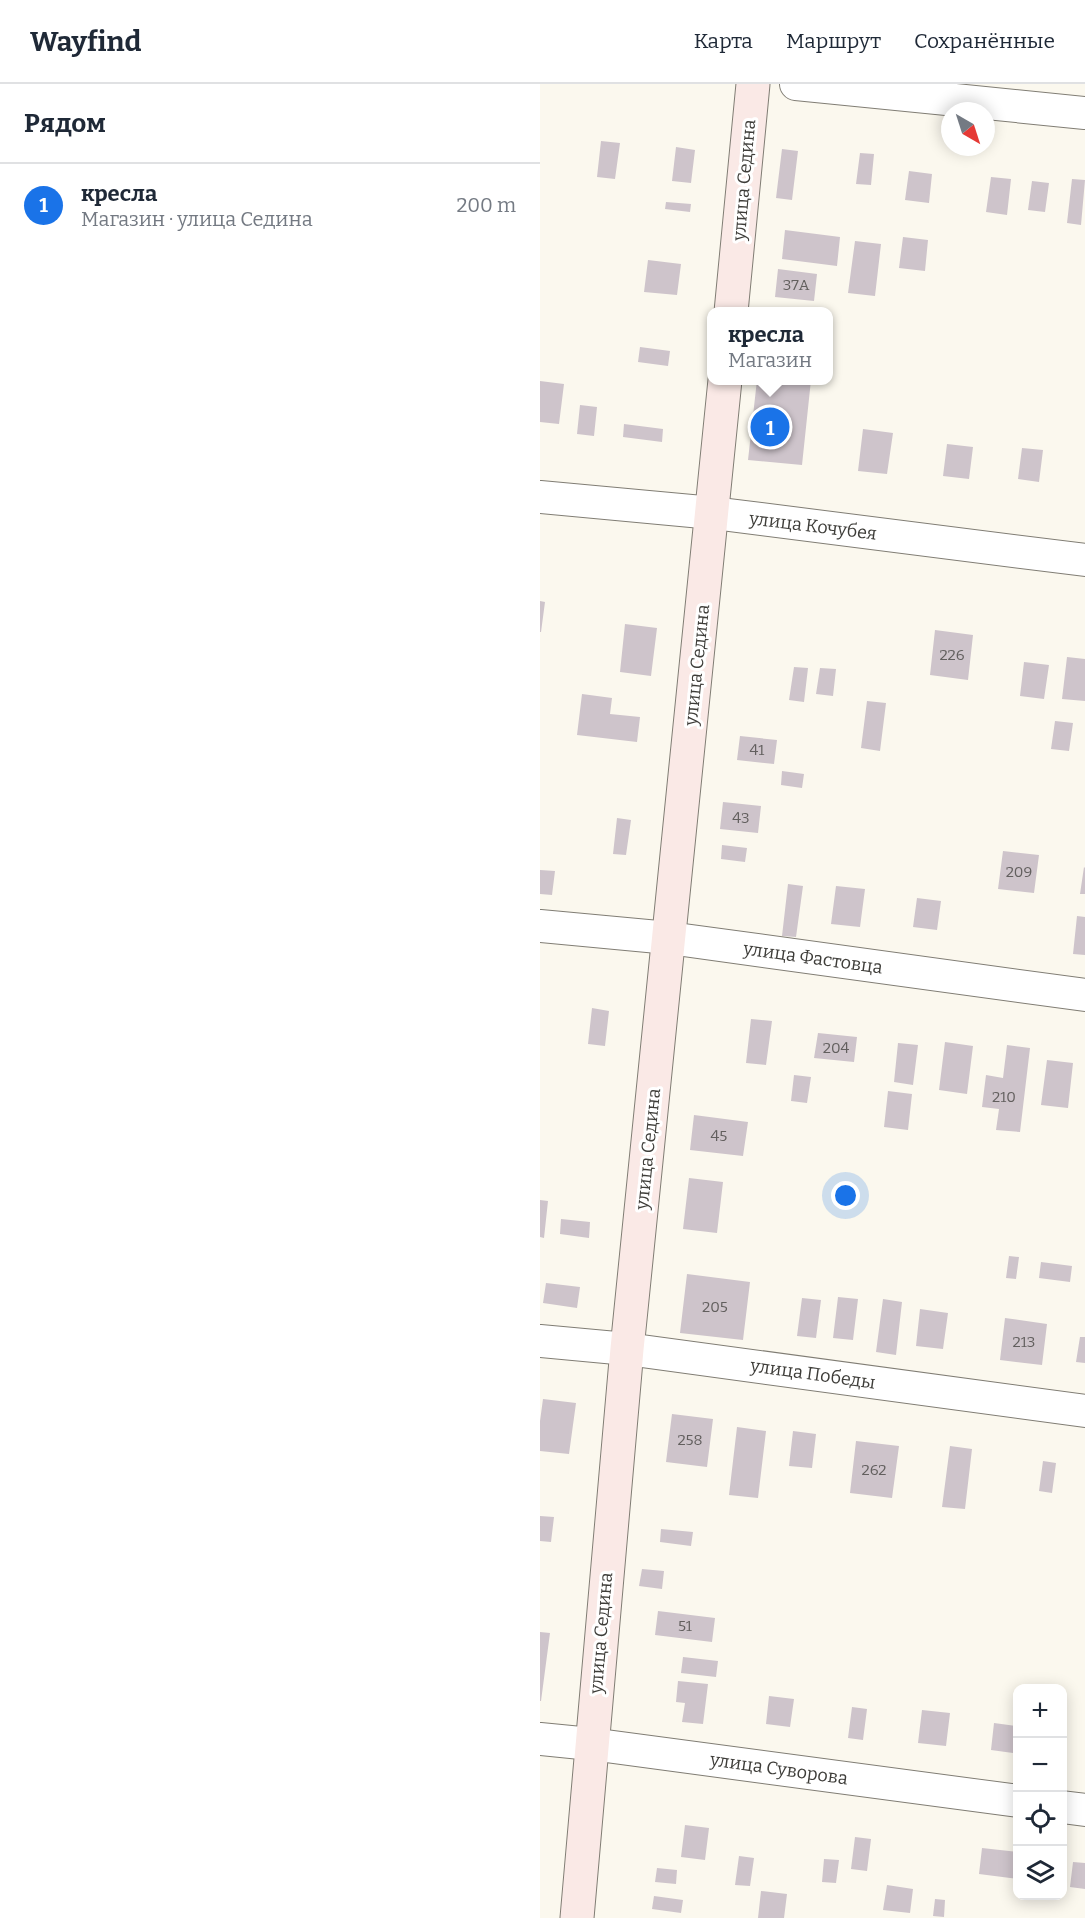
<!DOCTYPE html>
<html lang="ru">
<meta charset="utf-8">
<style>
:root{--surface:#fff;--page:#f2f2f3;--text:#1f2937;--muted:#747a83;--line:#e0e1e3;--accent:#1a73e8}
body{margin:0;font-family:Bitter,serif;background:var(--page);color:var(--text)}
.controls{position:absolute;right:18px;bottom:18px;display:grid;overflow:hidden;border-radius:12px;box-shadow:0 3px 15px #0003}
.controls button{width:54px;height:54px;display:grid;place-items:center;padding:0;border:0;border-bottom:2px solid var(--line);background:var(--surface);color:var(--text);font:30px sans-serif}
.compass{position:absolute;left:401px;top:18px;width:54px;height:54px;border-radius:50%;background:var(--surface);box-shadow:0 3px 15px #0003;rotate:141deg}
.you{position:absolute;left:306px;top:1112px;width:21px;height:21px;margin:-15px;border:4px solid #fff;border-radius:50%;background:#1a73e8;box-shadow:0 0 0 9px #1a73e833}
.badge{display:grid;place-items:center;width:39px;height:39px;border-radius:50%;background:var(--accent);color:#fff;font-size:20px;font-weight:700}
.pin{position:absolute;translate:-50% -50%;border:3px solid #fff;box-shadow:0 2px 6px #0006}
.popup{position:absolute;left:167px;top:223px;width:126px;height:78px;box-sizing:border-box;display:grid;place-content:center;border-radius:12px;background:var(--surface);filter:drop-shadow(0 2px 4px #0005);font-size:20px;white-space:nowrap;color:var(--muted)}
.popup b{font-size:22px;color:var(--text)}
.popup::after{content:'';position:absolute;left:50%;top:100%;margin-left:-12px;border:12px solid transparent;border-top-color:var(--surface)}
.list{margin:0;padding:0;list-style:none}
h2{display:flex;justify-content:space-between;align-items:center;height:78px;margin:0;padding:0 24px;font-size:26px}
h2 small{font-size:20px;font-weight:400;color:var(--muted)}
.list li{display:grid;grid-template-columns:39px 1fr auto;gap:18px;align-items:center;box-sizing:border-box;height:84px;padding:0 24px;border-top:2px solid var(--line)}
.list b{display:block;font-size:22px;white-space:nowrap}
.list p{margin:0;font-size:20px;white-space:nowrap;color:var(--muted)}
.list em{font-size:20px;font-style:normal;color:var(--muted)}
.icon{flex:none;width:33px;height:33px;fill:none;stroke:currentColor;stroke-width:2;stroke-linecap:round;stroke-linejoin:round}
.map{position:relative;flex:none;width:545px;height:1834px;overflow:hidden}
header{display:flex;align-items:center;gap:36px;box-sizing:border-box;height:84px;padding:0 30px;background:var(--surface);border-bottom:2px solid var(--line)}
header strong{font-size:28px}
nav{display:flex;gap:33px;margin-inline-start:auto;font-size:21px}
main{display:flex}
aside{flex:1;background:var(--surface)}
.map>svg:first-child{display:block}
.building{fill:#cec4cb}
.lines{fill:none;stroke-linecap:round;stroke-linejoin:round}
.minor-casing{stroke:#807d74;stroke-width:34}
.secondary-casing{stroke:#807d74;stroke-width:35}
.minor{stroke:#fff;stroke-width:32}
.secondary{stroke:#fae9e6;stroke-width:33}
.labels{text-anchor:middle;stroke-width:6;stroke-linejoin:round;paint-order:stroke}
.number-label{font-size:15px;fill:#625f5e}
.street-label{font-size:18px;fill:#3e3d39;stroke:#fff}
</style>
<header>
<strong>Wayfind</strong>
<nav><a>Карта</a><a>Маршрут</a><a>Сохранённые</a></nav>
</header>
<main>
<aside>
<h2>Рядом<small></small></h2>
<ul class="list">
<li><span class="badge">1</span><div><b>кресла</b><p>Магазин · улица Седина</p></div><em>200 m</em></li>
</ul>
</aside>
<div class="map">
<svg width="545" height="1834" viewBox="0 0 545 1834">
<rect width="100%" height="100%" fill="#fbf8ee"/>
<!-- building -->
<path class="building" d="M61 57 80 59 75 95 57 93Z
M136 63 155 66 151 99 132 97Z
M242 65 258 67 252 116 236 114Z
M320 69 334 70 331 101 316 100Z
M369 87 392 90 389 119 365 116Z
M451 93 471 95 467 131 446 128Z
M532 95 545 96 541 141 527 139Z
M492 97 509 99 505 128 488 126Z
M126 118 151 120 150 128 125 125Z
M245 146 300 153 297 182 242 175Z
M363 153 388 156 385 187 359 184Z
M315 157 341 160 335 212 308 209Z
M108 176 141 180 137 211 104 208Z
M238 185 277 190 274 217 235 213Z
M100 263 130 267 128 282 98 278Z
M217 296H271L262 381 208 376Z
M0 297 24 300 19 340 0 338Z
M40 321 57 323 54 352 37 350Z
M84 340 123 345 122 358 83 353Z
M323 345 353 349 347 390 318 387Z
M407 360 433 363 429 395 403 392Z
M482 364 503 366 499 398 478 395Z
M0 517 5 518 1 548H0Z
M85 540 117 544 111 592 80 588Z
M395 546 433 551 428 596 390 591Z
M527 573 545 575V617L522 615Z
M484 578 509 581 504 615 480 612Z
M254 583 268 584 264 618 249 616Z
M280 584 296 585 293 612 276 610Z
M42 610 72 614 70 630 100 633 97 658 37 651Z
M327 617 346 619 340 667 321 664Z
M515 637 533 639 529 667 511 665Z
M200 652 237 656 234 680 197 676Z
M242 687 264 690 262 704 241 701Z
M183 718 221 722 218 749 180 745Z
M77 734 91 736 86 771 73 770Z
M182 761 207 764 205 778 181 775Z
M463 767 499 771 494 809 458 805Z
M544 783 545 784V810H540Z
M0 786 15 787 12 811 0 810Z
M248 800 263 802 256 853 242 852Z
M296 802 325 805 320 843 291 840Z
M377 814 401 817 397 846 373 843Z
M537 832 545 833V871L533 870Z
M52 924 69 927 65 962 48 960Z
M211 935 232 937 226 981 206 979Z
M278 949 317 953 314 978 274 974Z
M405 958 433 962 427 1010 399 1006Z
M358 959 378 961 373 1001 354 998Z
M467 961 490 964 480 1048 456 1046 459 1025 442 1023 446 991 463 994Z
M507 976 533 979 528 1024 501 1021Z
M254 991 271 993 267 1019 251 1017Z
M348 1007 372 1010 368 1046 344 1043Z
M154 1031 208 1038 203 1072 150 1066Z
M149 1094 183 1098 177 1149 143 1145Z
M0 1116 8 1117 4 1154 0 1153Z
M21 1135 50 1138 49 1154 20 1150Z
M469 1172 479 1173 476 1195 466 1194Z
M501 1178 532 1182 530 1198 499 1194Z
M147 1190 210 1198 203 1256 140 1249Z
M6 1199 40 1203 37 1224 3 1219Z
M298 1213 318 1215 313 1256 293 1254Z
M262 1214 281 1216 276 1254 257 1252Z
M343 1215 362 1218 356 1271 336 1268Z
M380 1225 408 1229 403 1265 376 1262Z
M465 1234 507 1240 502 1281 460 1276Z
M540 1253H545V1279L536 1278Z
M3 1315 36 1319 29 1370 0 1367V1337Z
M132 1330 173 1335 167 1383 126 1378Z
M197 1343 226 1347 218 1414 189 1411Z
M253 1347 276 1350 272 1384 249 1382Z
M316 1357 359 1362 352 1414 310 1409Z
M410 1362 432 1365 425 1425 402 1423Z
M503 1377 516 1379 512 1409 499 1407Z
M0 1432 14 1433 11 1458 0 1457Z
M121 1445 153 1448 151 1462 120 1458Z
M102 1485 124 1487 122 1505 99 1502Z
M118 1527 175 1534 172 1558 115 1551Z
M0 1548 10 1549 1 1617H0Z
M143 1573 178 1577 176 1593 141 1589Z
M138 1597 168 1600 163 1640 142 1638 145 1619 136 1618Z
M229 1612 254 1615 250 1643 226 1640Z
M312 1623 327 1625 323 1656 308 1654Z
M382 1626 410 1629 406 1662 378 1659Z
M454 1639 476 1642 473 1669 451 1666Z
M145 1741 169 1744 165 1776 141 1773Z
M315 1753 331 1755 327 1787 311 1785Z
M442 1764 478 1768V1795L439 1790Z
M199 1772 214 1774 210 1802 195 1801Z
M284 1775 299 1776 296 1799 282 1798Z
M533 1778 545 1779V1805L530 1803Z
M117 1784 137 1786 136 1800 115 1798Z
M347 1801 373 1805 370 1829 343 1826Z
M221 1807 247 1810 244 1834H218Z
M114 1812 143 1816 141 1829 112 1825Z
M395 1815 405 1816 404 1833 393 1832Z"/>
<g class="lines">
<defs>
<path id="minor" d="M256 0 545 29
M0 413 173 429 545 476
M0 842 129 854 545 911
M0 1257 87 1265 545 1327
M0 1655 51 1660 478 1717
M522 1723 545 1726"/>
<path id="secondary" d="M191 228 213 0
M37 1834 87 1265 185 296"/>
</defs>
<!-- minor casing -->
<use href="#minor" class="minor-casing"/>
<!-- secondary casing -->
<use href="#secondary" class="secondary-casing"/>
<!-- minor -->
<use href="#minor" class="minor"/>
<!-- secondary -->
<use href="#secondary" class="secondary"/>
</g>
<g class="labels">
<!-- number labels -->
<g class="number-label">
<text x="256" y="206">37А</text>
<text x="412" y="576">226</text>
<text x="217" y="671">41</text>
<text x="201" y="739">43</text>
<text x="479" y="793">209</text>
<text x="296" y="969">204</text>
<text x="464" y="1018">210</text>
<text x="179" y="1057">45</text>
<text x="175" y="1228">205</text>
<text x="484" y="1263">213</text>
<text x="150" y="1361">258</text>
<text x="334" y="1391">262</text>
<text x="145" y="1547">51</text>
</g>
<!-- street labels -->
<g class="street-label">
<text transform="translate(204 96) rotate(-85)" y="6">улица Седина</text>
<text transform="translate(273 442) rotate(7)" y="6">улица Кочубея</text>
<text transform="translate(157 581) rotate(-84)" y="6">улица Седина</text>
<text transform="translate(273 874) rotate(8)" y="6">улица Фастовца</text>
<text transform="translate(108 1065) rotate(-84)" y="6">улица Седина</text>
<text transform="translate(273 1290) rotate(8)" y="6">улица Победы</text>
<text transform="translate(61 1549) rotate(-85)" y="6">улица Седина</text>
<text transform="translate(239 1685) rotate(8)" y="6">улица Суворова</text>
</g>
</g>
</svg>
<div class="controls">
<button>+</button>
<button>−</button>
<button><svg class="icon" aria-label="locate" viewBox="0 0 24 24"><circle cx="12" cy="12" r="6"/><path d="M12 2v4M12 18v4M2 12h4M18 12h4"/></svg></button>
<button><svg class="icon" aria-label="layers" viewBox="0 0 24 24"><path d="M12 4l9 5-9 5-9-5zM3 14l9 5 9-5"/></svg></button>
</div>
<svg class="compass" viewBox="-18 -18 36 36"><path d="M0-13l5 13h-10z" fill="#e53935"/><path d="M0 13l5-13h-10z" fill="#747a83"/></svg>
<div class="you"></div>
<div class="pin badge" style="left:230px;top:343px">1</div>
<div class="popup"><b>кресла</b>Магазин</div>
</div>
</main>
